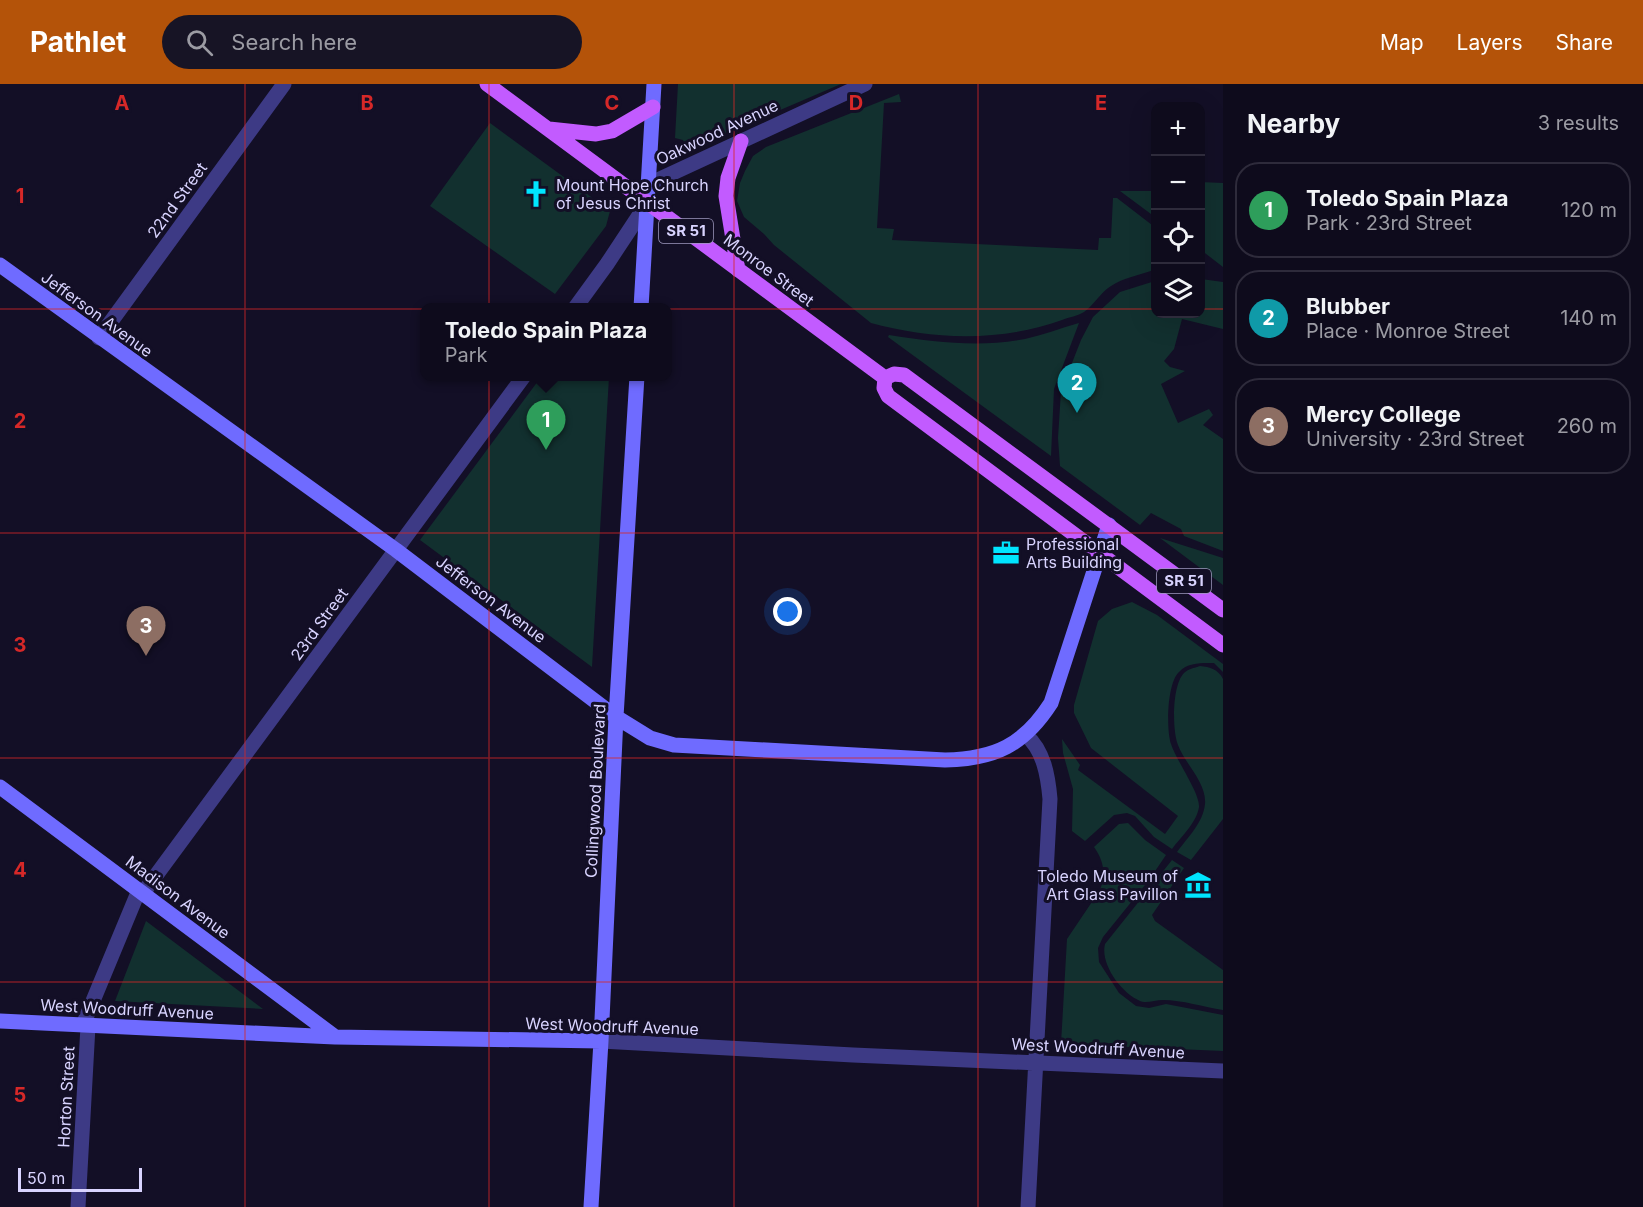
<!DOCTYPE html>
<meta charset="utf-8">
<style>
:root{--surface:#0e0b1c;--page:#171425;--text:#f1f3f6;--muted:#9b9ba3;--line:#2e2b3b;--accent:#b45309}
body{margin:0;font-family:Inter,sans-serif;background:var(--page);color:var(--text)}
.controls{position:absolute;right:18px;top:18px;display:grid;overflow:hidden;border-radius:12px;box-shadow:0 6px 24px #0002}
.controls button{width:54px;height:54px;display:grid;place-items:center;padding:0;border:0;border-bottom:2px solid var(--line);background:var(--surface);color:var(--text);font:30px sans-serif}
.scale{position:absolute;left:18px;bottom:15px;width:124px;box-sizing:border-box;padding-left:6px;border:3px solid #d9d4ff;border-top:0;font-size:16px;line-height:21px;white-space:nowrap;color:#d9d4ff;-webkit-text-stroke:4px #130f26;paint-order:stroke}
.you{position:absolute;left:788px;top:528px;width:21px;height:21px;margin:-15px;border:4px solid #fff;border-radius:50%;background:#1a73e8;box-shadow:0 0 0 9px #1a73e833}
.badge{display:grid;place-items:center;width:39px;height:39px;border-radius:50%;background:var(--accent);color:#fff;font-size:20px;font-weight:700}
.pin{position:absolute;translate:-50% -50px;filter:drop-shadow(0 2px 3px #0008)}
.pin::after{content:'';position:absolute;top:32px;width:21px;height:18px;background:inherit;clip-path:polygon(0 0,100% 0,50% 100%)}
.popup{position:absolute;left:420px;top:219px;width:252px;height:78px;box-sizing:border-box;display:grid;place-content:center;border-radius:12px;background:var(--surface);filter:drop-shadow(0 2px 4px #0005);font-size:20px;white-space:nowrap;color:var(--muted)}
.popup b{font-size:22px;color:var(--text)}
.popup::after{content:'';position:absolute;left:50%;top:100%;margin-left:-12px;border:12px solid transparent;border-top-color:var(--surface)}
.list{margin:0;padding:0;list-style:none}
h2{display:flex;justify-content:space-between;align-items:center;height:78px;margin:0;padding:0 24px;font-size:26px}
h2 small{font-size:20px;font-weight:400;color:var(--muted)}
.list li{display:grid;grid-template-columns:39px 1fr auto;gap:18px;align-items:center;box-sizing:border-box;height:96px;margin:0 12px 12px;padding:0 12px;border:2px solid var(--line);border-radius:24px}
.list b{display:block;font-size:22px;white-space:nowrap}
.list p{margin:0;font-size:20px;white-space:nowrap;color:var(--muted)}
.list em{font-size:20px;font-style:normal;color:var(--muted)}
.icon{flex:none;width:33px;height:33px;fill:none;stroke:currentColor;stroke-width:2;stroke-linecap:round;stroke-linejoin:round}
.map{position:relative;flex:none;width:1223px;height:1123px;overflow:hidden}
header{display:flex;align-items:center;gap:36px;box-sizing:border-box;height:84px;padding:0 30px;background:var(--accent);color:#fff}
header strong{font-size:28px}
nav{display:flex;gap:33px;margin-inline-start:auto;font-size:21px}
.search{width:420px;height:54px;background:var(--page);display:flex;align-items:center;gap:15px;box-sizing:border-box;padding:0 21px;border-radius:33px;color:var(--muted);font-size:22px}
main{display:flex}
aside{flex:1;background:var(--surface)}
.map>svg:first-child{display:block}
.green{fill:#12302f}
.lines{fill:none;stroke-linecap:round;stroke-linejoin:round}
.street{stroke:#3d3a85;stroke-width:15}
.secondary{stroke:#6f6bff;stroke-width:15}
.primary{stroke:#c25bff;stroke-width:15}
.grid{fill:none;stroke:#d62828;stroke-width:1.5;stroke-opacity:0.55}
.labels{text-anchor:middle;stroke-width:6;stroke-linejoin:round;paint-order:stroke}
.shield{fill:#130f26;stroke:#9e99be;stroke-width:1.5}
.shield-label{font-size:15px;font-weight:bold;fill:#d9d4ff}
.street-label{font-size:16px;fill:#d9d4ff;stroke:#130f26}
.poi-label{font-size:16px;fill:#d9d4ff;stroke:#130f26;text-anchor:start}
.grid-label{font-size:20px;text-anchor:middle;font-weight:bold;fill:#d62828;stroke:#130f26;stroke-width:6;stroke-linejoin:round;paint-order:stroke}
</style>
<header>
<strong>Pathlet</strong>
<div class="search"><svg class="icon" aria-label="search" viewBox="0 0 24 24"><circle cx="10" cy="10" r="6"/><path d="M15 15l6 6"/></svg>Search here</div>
<nav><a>Map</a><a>Layers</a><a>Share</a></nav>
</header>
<main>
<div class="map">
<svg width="1223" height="1123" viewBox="0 0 1223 1123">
<rect width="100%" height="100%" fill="#130f26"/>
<!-- green -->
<path class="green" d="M678 0H841L687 66 683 56 675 54Z
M899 10 901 18 884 19 877 144 894 145 892 156 1098 166 1099 154H1111L1113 114H1117L1152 141 1155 149 1156 182 1154 186C1139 191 1123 194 1111 202 1100 209 1094 221 1084 228 1078 232 1069 233 1062 236 1002 258 933 256 871 239L774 161 764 150 744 133 737 117 740 99 745 87 753 72 766 63Z
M490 39 598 118 604 120 610 127 606 142 555 210 430 122Z
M1200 98 1223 99V183L1201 166Z
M1120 107H1155V133Z
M1201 195 1223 198V245L1182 235 1174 265 1164 277 1170 283 1185 287 1161 300 1178 339 1209 325 1213 331 1203 341 1223 355V467L1184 452 1181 445 1151 429 1140 441 1060 382 1058 354 1061 307 1081 256 1093 233 1120 208 1155 197 1156 230H1200Z
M1079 239 1054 305 1051 372 888 253 889 251C935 258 979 264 1025 255 1043 251 1061 244 1079 239Z
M541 293H609L592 583 420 456Z
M1160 454 1223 474V501Z
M1132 518 1157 531 1223 580V588L1214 579C1202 579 1188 578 1179 588 1167 599 1166 645 1171 660 1176 676 1200 709 1199 723 1197 738 1181 753 1172 765L1154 753 1135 732 1127 729 1114 731 1085 757 1072 747 1073 705 1063 669 1062 655 1080 681 1078 686 1165 750 1178 732 1091 664 1074 629V621L1098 537 1112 525Z
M1200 582C1210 583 1218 585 1223 595V735L1191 776 1177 768C1188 753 1203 739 1205 720 1207 699 1185 680 1178 661 1172 646 1172 601 1184 589 1188 585 1194 584 1200 582Z
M1128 739 1145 756 1166 771 1149 796 1103 853 1098 864 1099 878 1119 909 1136 922 1149 924 1166 920 1223 931V967L1061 960 1067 855 1100 806C1106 790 1104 777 1094 763L1119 740Z
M1172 776 1184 784 1152 831 1155 837 1223 886V926C1204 923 1182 916 1163 916 1155 916 1146 920 1140 917 1121 909 1100 880 1105 860Z
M146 837 263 925 115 917Z"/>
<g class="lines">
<!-- street -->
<path class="street" d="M649 100 865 0
M575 224 607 180 648 118
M99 254 284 0
M1026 651C1044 667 1048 692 1050 715L1028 1123
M143 809 524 292
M83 941 139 806
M601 957 853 971 1223 987
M78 1123 88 942"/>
<!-- secondary -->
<path class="secondary" d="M0 181 396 466 616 633 650 654 674 661 945 676C995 675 1024 661 1051 619L1109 441
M641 224 654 0
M0 703 334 952
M0 937 335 953 601 957
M591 1123 601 957 616 633 637 292"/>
<!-- primary -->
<path class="primary" d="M487 0 885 294
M549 45 596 50 612 47 653 23
M738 186 726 112 728 94 741 57
M885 294 884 304 888 312 1223 561
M885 294 894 290 904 291 1223 526"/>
</g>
<!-- grid -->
<path class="grid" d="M245 0V1123M489 0V1123M734 0V1123M978 0V1123M0 225H1156M1200 225H1223M0 449H1223M0 674H1223M0 898H1223"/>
<!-- icons -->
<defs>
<symbol id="church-bare" viewBox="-9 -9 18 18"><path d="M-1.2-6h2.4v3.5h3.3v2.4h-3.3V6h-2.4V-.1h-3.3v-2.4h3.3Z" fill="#00e5ff" stroke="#130f26" stroke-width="2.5" paint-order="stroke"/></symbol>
<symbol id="office-bare" viewBox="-9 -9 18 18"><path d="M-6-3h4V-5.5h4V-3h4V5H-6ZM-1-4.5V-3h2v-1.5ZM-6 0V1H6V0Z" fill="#00e5ff" stroke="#130f26" stroke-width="2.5" paint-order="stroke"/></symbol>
<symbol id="museum-bare" viewBox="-9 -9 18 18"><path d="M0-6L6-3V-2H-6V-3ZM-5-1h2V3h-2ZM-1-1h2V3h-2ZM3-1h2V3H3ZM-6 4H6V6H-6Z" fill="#00e5ff" stroke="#130f26" stroke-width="2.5" paint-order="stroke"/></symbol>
</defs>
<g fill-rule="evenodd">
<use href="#church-bare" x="517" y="91" width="38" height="38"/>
<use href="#office-bare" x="987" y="450" width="38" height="38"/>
<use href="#museum-bare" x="1179" y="782" width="38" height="38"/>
</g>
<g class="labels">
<!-- shield labels -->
<g class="shield">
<rect x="659" y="135" width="54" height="24" rx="4.5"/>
<rect x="1157" y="485" width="54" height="24" rx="4.5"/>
</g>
<g class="shield-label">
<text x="686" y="152">SR 51</text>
<text x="1184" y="502">SR 51</text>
</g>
<!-- street labels -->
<g class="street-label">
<text transform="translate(717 48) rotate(-25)" y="6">Oakwood Avenue</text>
<text transform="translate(177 116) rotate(-54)" y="6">22nd Street</text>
<text transform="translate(769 186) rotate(37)" y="6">Monroe Street</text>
<text transform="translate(97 230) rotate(36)" y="6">Jefferson Avenue</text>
<text transform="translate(491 515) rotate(37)" y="6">Jefferson Avenue</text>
<text transform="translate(319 540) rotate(-54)" y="6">23rd Street</text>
<text transform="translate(595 707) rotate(-87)" y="6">Collingwood Boulevard</text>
<text transform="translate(178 813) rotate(37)" y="6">Madison Avenue</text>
<text transform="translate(127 925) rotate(3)" y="6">West Woodruff Avenue</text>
<text transform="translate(612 942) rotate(2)" y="6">West Woodruff Avenue</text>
<text transform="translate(1098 964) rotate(3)" y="6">West Woodruff Avenue</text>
<text transform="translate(66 1013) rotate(-87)" y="6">Horton Street</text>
</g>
<!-- poi labels -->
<g class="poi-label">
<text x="556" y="107">Mount Hope Church<tspan x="556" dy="18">of Jesus Christ</tspan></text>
<text x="1026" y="466">Professional<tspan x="1026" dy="18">Arts Building</tspan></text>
<text x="1178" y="798" text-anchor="end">Toledo Museum of<tspan x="1178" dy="18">Art Glass Pavillon</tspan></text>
</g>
</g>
<g class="grid-label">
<text x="122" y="26">A</text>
<text x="367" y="26">B</text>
<text x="612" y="26">C</text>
<text x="856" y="26">D</text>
<text x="1101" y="26">E</text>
<text x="20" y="119">1</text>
<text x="20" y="344">2</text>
<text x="20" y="568">3</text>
<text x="20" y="793">4</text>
<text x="20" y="1018">5</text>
</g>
</svg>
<div class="controls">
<button>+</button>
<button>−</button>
<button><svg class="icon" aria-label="locate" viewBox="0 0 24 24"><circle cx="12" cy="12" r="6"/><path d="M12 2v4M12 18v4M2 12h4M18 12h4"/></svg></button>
<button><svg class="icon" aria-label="layers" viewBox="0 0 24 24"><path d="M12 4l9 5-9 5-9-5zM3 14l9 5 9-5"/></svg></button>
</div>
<div class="scale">50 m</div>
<div class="you"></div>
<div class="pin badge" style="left:546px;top:366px;background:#2e9e5b">1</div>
<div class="popup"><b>Toledo Spain Plaza</b>Park</div>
<div class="pin badge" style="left:1077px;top:329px;background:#0f9aa8">2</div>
<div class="pin badge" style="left:146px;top:572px;background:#8d6e63">3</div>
</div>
<aside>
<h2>Nearby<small>3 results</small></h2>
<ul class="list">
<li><span class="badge" style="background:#2e9e5b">1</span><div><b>Toledo Spain Plaza</b><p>Park · 23rd Street</p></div><em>120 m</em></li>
<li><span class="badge" style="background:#0f9aa8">2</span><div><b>Blubber</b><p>Place · Monroe Street</p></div><em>140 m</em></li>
<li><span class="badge" style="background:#8d6e63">3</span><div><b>Mercy College</b><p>University · 23rd Street</p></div><em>260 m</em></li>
</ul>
</aside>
</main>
